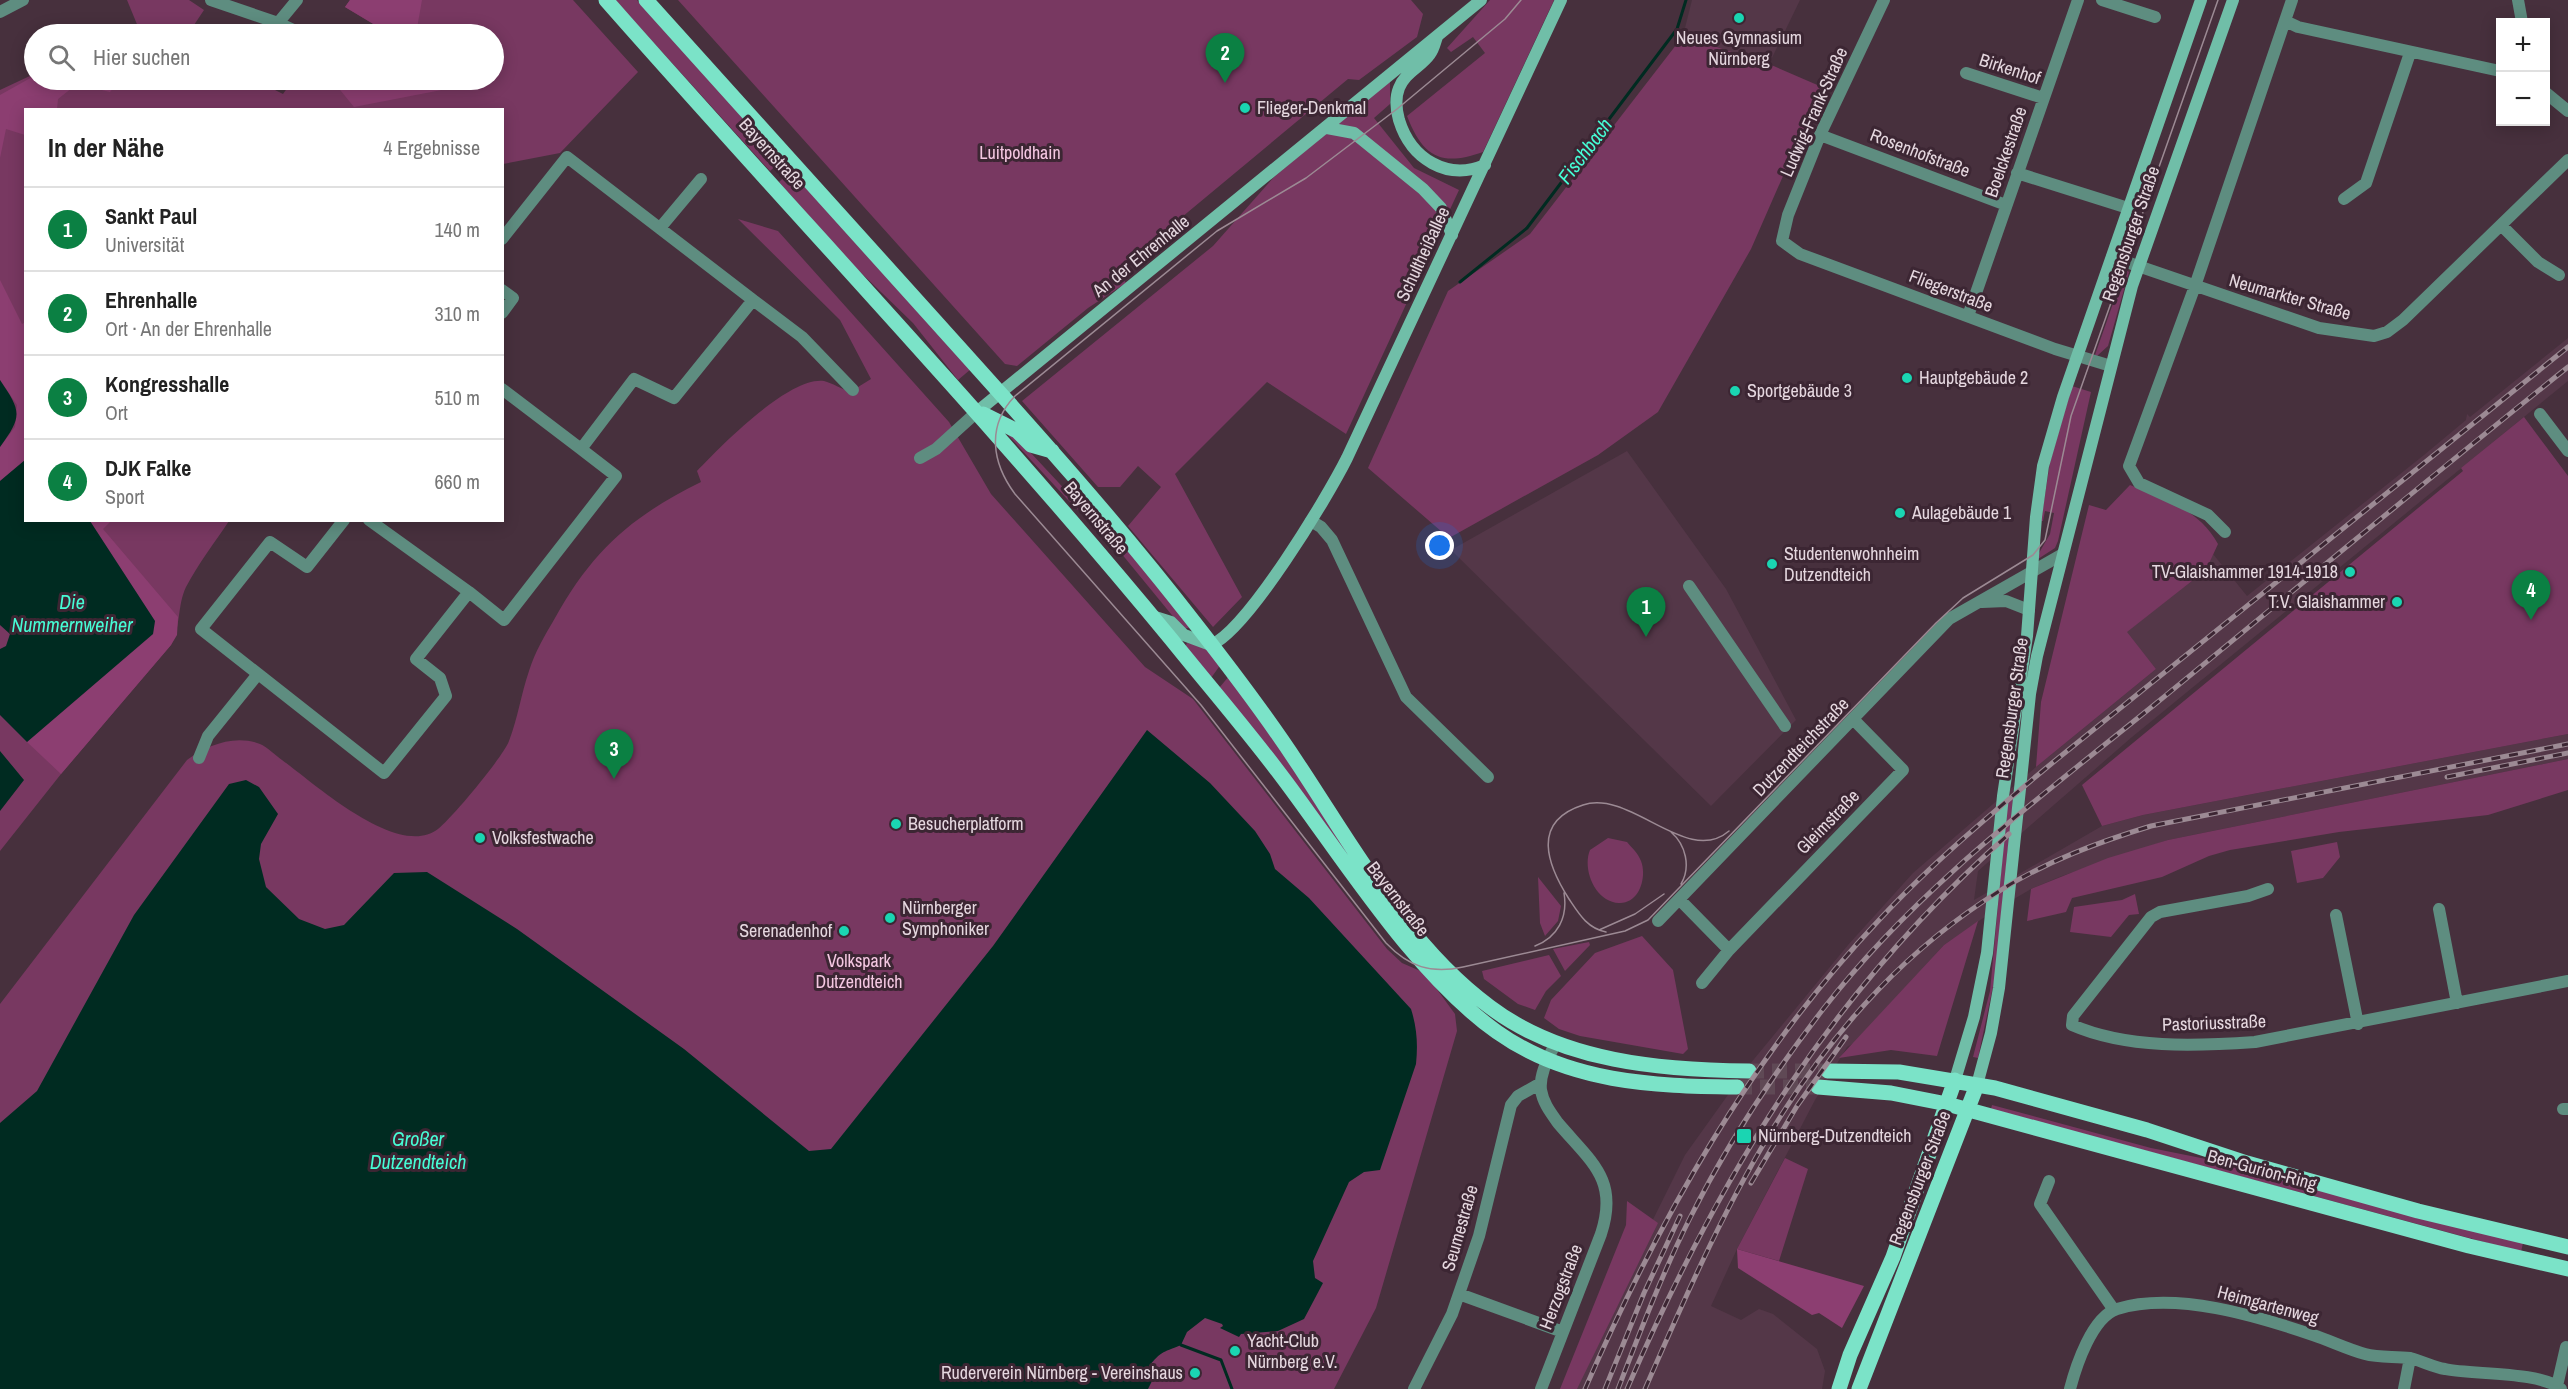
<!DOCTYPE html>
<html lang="de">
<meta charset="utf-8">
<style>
:root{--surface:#fff;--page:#f6f6f6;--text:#222;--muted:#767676;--line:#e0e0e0;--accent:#0b8043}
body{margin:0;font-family:"Archivo Narrow",sans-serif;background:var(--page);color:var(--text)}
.controls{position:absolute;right:18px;top:18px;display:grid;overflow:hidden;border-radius:0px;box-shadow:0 3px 15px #0003}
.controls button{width:54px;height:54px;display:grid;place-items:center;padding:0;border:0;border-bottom:2px solid var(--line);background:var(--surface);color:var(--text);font:30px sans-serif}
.you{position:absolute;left:1440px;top:546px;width:21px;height:21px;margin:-15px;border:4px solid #fff;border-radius:50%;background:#1a73e8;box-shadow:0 0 0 9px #1a73e833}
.badge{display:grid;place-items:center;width:39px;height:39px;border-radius:50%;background:var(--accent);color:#fff;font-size:20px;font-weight:700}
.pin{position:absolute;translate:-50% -50px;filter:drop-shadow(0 2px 3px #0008)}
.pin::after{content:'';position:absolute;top:32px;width:21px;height:18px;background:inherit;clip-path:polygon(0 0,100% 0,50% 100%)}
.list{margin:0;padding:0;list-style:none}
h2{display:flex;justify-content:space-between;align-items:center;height:78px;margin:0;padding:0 24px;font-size:26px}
h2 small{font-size:20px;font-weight:400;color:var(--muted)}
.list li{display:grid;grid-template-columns:39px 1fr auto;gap:18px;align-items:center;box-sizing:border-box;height:84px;padding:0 24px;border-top:2px solid var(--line)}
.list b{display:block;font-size:22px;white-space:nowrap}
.list p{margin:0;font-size:20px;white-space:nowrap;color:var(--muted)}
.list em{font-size:20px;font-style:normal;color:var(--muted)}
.icon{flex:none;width:33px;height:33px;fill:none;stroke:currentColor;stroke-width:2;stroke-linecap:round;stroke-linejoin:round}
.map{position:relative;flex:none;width:2568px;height:1389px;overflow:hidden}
.search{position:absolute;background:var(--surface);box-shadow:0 3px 15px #0003;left:24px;top:24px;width:480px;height:66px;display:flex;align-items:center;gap:15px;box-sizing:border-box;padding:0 21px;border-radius:33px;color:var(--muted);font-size:22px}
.panel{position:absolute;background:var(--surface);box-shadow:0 3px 15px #0003;left:24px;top:108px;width:480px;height:414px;border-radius:0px}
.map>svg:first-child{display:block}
.built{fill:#543748}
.green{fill:#783861}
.forest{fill:#8c3e71}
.water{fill:#002b21}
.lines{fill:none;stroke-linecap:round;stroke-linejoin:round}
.stream{stroke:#002b21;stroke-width:3}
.primary-tunnel{stroke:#5f4955;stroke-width:15;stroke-dasharray:15 8;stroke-linecap:butt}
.street{stroke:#5e8d80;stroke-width:12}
.secondary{stroke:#70bea8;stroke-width:12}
.primary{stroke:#7be3c8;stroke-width:15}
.tram{stroke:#9c8a94;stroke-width:1.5}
.rail-casing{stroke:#9c8a94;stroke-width:5}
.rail{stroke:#3c2633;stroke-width:3;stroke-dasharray:9;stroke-linecap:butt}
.poi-dot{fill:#1ad5b2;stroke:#3c2633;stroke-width:2}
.labels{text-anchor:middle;stroke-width:6;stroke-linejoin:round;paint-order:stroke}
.poi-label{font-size:18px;fill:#e5d7df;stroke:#3c2633;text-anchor:start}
.street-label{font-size:18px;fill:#e5d7df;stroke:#3c2633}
.park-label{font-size:18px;fill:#f5c8e2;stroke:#3c2633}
.water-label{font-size:20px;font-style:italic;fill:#46fcd5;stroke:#3c2633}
</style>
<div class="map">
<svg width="2568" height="1389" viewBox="0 0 2568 1389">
<rect width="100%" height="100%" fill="#47303d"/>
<!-- built -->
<path class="built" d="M1692 0H1800L1769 64 1683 36Z
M2568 338V381L2132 737 1978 871 1974 900 2102 826 2143 815 2568 734V759L2168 840 2062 876 2031 889 1992 912 1944 945 1854 1043 1847 1047 1815 1100 1737 1249 1711 1306 1741 1320 1759 1309 1773 1314 1817 1349 1825 1371 1822 1389H1569L1685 1155 1750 1064 1848 945 1913 873 2036 767 2156 669 2126 632 2206 570 2213 554 2247 596 2424 455 2466 420 2467 414 2470 417Z
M1627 451 1726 589 1796 720 1711 806 1451 550Z"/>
<!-- green -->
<path class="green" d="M127 0H189L204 10 188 34H141Z
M350 0H573L638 72 560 153 503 164 502 110H26V520L229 521C215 542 198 564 186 587 177 606 181 627 171 645L61 774 0 851V90L34 74V80H255L283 94 293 80H494V34H390L345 7Z
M615 0H637L782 160 770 171Z
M678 0H1411L1423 14 1417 37 1359 80 1348 79 1117 271 1126 283 1088 308 1017 366 1005 364Z
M1490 0H1554L1483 152C1441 167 1423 157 1407 116L1485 53 1473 37 1451 52 1447 48Z
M1683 36 1769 64 1822 87 1751 249 1658 412 1598 455 1449 538 1368 468 1448 291 1530 234Z
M1390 80V104L1374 118 1414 168 1459 190 1346 434 1267 382 1175 474 1242 597 1213 627 1128 526 1161 487 1138 466 1120 487H1098L1022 401 1213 246 1274 177Z
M791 171 971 369 958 380 913 323 850 262 779 182Z
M738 219 778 231 949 422 991 494 1145 667 1193 699 1387 949 1402 963 1425 973 1455 1014 1457 1031 1376 1308 1334 1389H0V1004L187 760C207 745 235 734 260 744 267 747 275 755 282 760 314 783 398 860 438 829 452 818 503 757 509 741 518 718 521 694 529 671 535 652 545 635 555 618 593 550 632 516 701 482L697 471C720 447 789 376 824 381 832 383 842 389 850 392L871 379 840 320Z
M2125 269 2129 272 2108 346 2097 356 2095 355Z
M2072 386 2091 392 2058 541 2055 548 2038 559 2039 553 2050 534 2054 513 2045 511 2043 521H2041L2050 462Z
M2524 417 2568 476V734L2143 815 2102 826 2082 785 2463 471 2461 468Z
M1008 435 1015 436 1072 497 1132 555 1191 627 1184 629 1180 625 1116 547 1067 499Z
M2130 485C2165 500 2199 509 2218 544L2206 570 2127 632 2156 669 2036 767 2041 702 2089 505 2106 510Z
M1187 643 1207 646 1221 664 1211 678 1185 647Z
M1230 675 1378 894 1219 688Z
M2568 759V790L2488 815 2339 832 2230 850 2209 856 2162 877 2072 898 2066 912 2027 921 2031 889 2108 858 2168 840Z
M2008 797 2013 798 1995 977 1978 1058 1973 1057 1990 991Z
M1608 838 1627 842C1632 848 1638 853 1641 861 1647 876 1640 904 1619 903 1595 902 1582 869 1590 850Z
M2337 842 2340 857 2323 878 2297 883 2291 851Z
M1538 877 1561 906 1558 921 1545 936 1540 923Z
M2135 894 2139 914 2129 915 2111 937 2070 932 2074 907 2122 900Z
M1978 921 1937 1056 1891 1050 1839 1058 1944 945Z
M1642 936 1673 970 1688 1049 1683 1054 1580 1036 1559 1029 1544 1018 1551 1000 1595 953Z
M1589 942 1590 945 1565 971 1553 949Z
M1549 955 1561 976 1546 991 1535 1010 1518 1004 1484 979 1482 971Z
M1992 1105 2151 1148 2221 1162 2523 1243 2521 1252 1991 1109Z
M1785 1158 1808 1169 1779 1261 1737 1249Z
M1627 1201 1658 1223 1577 1389H1560L1626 1225Z"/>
<!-- forest -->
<path class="forest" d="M350 0H422L416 34H390L345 7Z
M34 76V80H120L110 92 77 84 58 99 57 109 26 110 25 135 6 129 0 158V95Z
M332 80H397L402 86 422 80H461L462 86 354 107Z
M0 280 22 324 26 322 25 460 0 481V447L15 427 17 405 0 380Z
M90 521H111L103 529 178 617 177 635 171 645 61 774 27 742 153 634 155 621Z
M1737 1249 1864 1286 1842 1328 1819 1313 1812 1315 1738 1268Z"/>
<!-- water -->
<path class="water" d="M0 380C21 411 23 416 0 447Z
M25 460 26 520 90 521 155 621 153 634 27 742 0 715V649L6 646 10 634 0 625V481Z
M1147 730 1210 783 1255 831 1270 854 1275 869 1309 898 1411 1009C1417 1028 1418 1044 1416 1064L1380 1170 1364 1172 1349 1182 1313 1261 1315 1278 1323 1283 1304 1319 1278 1331 1241 1334 1239 1337 1220 1328 1223 1326 1222 1324 1205 1318 1187 1332 1181 1345C1161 1353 1161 1352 1149 1366L1156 1373 1148 1389H0V1123L37 1091 134 915 229 784 246 780 259 787 278 814 261 844 259 859 266 887 299 919 325 929 344 925 394 873 427 872 517 929 684 1049 809 1151 831 1149 993 946Z
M0 751 24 780 0 811Z"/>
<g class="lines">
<!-- stream -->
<path class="stream" d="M1460 282 1527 228 1677 29 1686 0
M1181 1345 1221 1360 1232 1389"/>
<!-- primary-tunnel -->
<path class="primary-tunnel" d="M1749 1071H1828
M1737 1087H1818"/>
<!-- street -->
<path class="street" d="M211 0 278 23 302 34
M1884 0 1820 135 1788 215 1782 241 1800 254 2055 349 2111 366
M2102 0 2155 17
M2518 0 2522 22
M0 12 23 0
M2285 21 2298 27 2500 71
M278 23 297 0
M1966 73 2043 98
M2546 93 2568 111
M1820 135 2006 205
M2017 173 2128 208
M2344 199 2366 183 2410 53
M2502 226 2538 262 2559 275
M660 228 701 179
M2112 257 2319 328 2374 336 2387 332 2403 320 2568 160
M502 290 513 298 502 313
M753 300 802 337 853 390
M1968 316 2078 0
M502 389 581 449
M2540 414 2568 451
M920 458 936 449 978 411
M344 520 307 567 270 542 201 629 384 773 446 696 440 678 416 659 469 592 504 620 616 476 581 449 634 379 674 398 753 300 567 157 502 239
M369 520 469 592
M1311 521 1321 527 1332 540 1406 697 1488 777
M2225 532 2208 515 2139 483 2129 466 2195 286 2292 0
M1689 586 1785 726
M1982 602 2006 601 2029 610
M199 758 208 736 258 674
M2268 889 2248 896 2160 912 2151 917 2073 1016 2072 1025C2127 1049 2196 1046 2255 1042L2568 981
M1680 900 1729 950 1903 770 1853 719
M2439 909 2457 1003
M2336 915 2358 1024
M1658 921 1949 619 2063 554
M1702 983 1729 950
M2563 1109H2568
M2049 1181 2040 1204 2114 1310
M1459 1294 1563 1332
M2557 1386 2566 1347
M1414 1389 1452 1314 1479 1236 1511 1105 1518 1096 1541 1083
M1541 1389 1601 1234C1619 1179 1591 1162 1558 1123 1551 1113 1543 1103 1541 1090 1539 1074 1549 1057 1556 1042
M2070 1389C2076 1366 2092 1317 2117 1309 2176 1291 2257 1316 2313 1335 2331 1341 2347 1349 2365 1354 2379 1358 2395 1356 2410 1358 2422 1361 2433 1367 2445 1369 2471 1375 2540 1371 2561 1389
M2404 1389 2410 1358"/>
<!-- secondary -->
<path class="secondary" d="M1437 37C1435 42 1434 49 1430 54 1421 67 1405 72 1399 88 1395 98 1396 109 1399 120 1411 159 1447 181 1485 165
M1327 128 1354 133 1423 189 1441 208 1452 235
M978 411 1481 0
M1152 616 1171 622 1184 635 1211 645C1248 629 1327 498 1347 458L1561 0
M1955 1080 1974 1017 1987 953 2003 796 2027 636 2036 517 2043 466 2063 397 2201 0
M1977 1085 1991 1033 1999 988 2030 694 2037 656 2132 286 2233 0"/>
<!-- primary -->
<path class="primary" d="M606 0C794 214 990 419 1171 639 1208 685 1247 730 1283 778 1344 859 1414 973 1497 1032 1569 1083 1652 1086 1737 1087
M646 0C740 105 835 209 929 314 1020 415 1111 515 1194 622 1230 668 1266 715 1298 764 1353 847 1408 947 1490 1007 1563 1062 1661 1070 1749 1071
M983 414 1017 431 1031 445 1052 451
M1828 1071 1899 1072 1995 1088 2147 1130 2247 1163 2418 1211 2568 1247
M1818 1087 1891 1093 1947 1104 2469 1246 2568 1269
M1839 1389 1850 1355 1893 1257 1955 1080
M1859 1389 1977 1085"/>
<!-- tram -->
<path class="tram" d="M1521 0 1505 19 1397 109 1306 178 1217 231 1015 396C986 426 992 463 1015 494L1201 705 1386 943C1409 967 1431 974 1463 967L1625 931 1648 920 1936 623 1963 598 2033 555 2045 540 2071 416 2218 0
M1671 832C1686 845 1691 867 1681 884
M1599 930 1635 914 1664 894
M1606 932C1587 928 1579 914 1569 899 1548 866 1530 822 1583 805 1631 789 1687 867 1729 831
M1535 946C1558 937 1568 917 1564 893"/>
<defs>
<path id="rail" d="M2447 777 2568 753
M1751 1183 1797 1106 1846 1037
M1585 1389C1659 1219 1752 1054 1880 919 1932 863 1992 813 2051 764L2568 347
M1605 1389 1644 1293 1680 1216
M1618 1389C1640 1332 1662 1274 1690 1218 1727 1144 1773 1074 1824 1008 1916 889 2038 799 2154 705 2292 592 2429 478 2568 367
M1627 1389C1720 1174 1832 990 2009 834
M1645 1389C1730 1194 1813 1007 2001 890 2047 861 2099 842 2151 826L2568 744"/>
</defs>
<!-- rail casing -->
<use href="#rail" class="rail-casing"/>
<!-- rail -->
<use href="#rail" class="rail"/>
</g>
<!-- markers -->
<g class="poi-dot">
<circle cx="1739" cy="18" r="6"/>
<circle cx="1245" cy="108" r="6"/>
<circle cx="1907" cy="378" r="6"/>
<circle cx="1735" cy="391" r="6"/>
<circle cx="1900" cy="513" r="6"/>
<circle cx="1772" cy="564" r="6"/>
<circle cx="2350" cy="572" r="6"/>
<circle cx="2397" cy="602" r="6"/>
<circle cx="896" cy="824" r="6"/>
<circle cx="480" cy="838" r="6"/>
<circle cx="890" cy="918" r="6"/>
<circle cx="844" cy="931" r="6"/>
<rect x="1736" y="1128" width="16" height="16" rx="3"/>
<circle cx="1235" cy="1351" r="6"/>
<circle cx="1195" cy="1373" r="6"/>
</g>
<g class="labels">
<!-- poi labels -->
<g class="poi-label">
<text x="1739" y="44" text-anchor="middle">Neues Gymnasium<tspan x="1739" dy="21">Nürnberg</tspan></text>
<text x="1257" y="114">Flieger-Denkmal</text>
<text x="1919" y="384">Hauptgebäude 2</text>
<text x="1747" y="397">Sportgebäude 3</text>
<text x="1912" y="519">Aulagebäude 1</text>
<text x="1784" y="560">Studentenwohnheim<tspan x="1784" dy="21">Dutzendteich</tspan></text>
<text x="2338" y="578" text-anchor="end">TV-Glaishammer 1914-1918</text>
<text x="2385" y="608" text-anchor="end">T.V. Glaishammer</text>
<text x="908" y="830">Besucherplatform</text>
<text x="492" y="844">Volksfestwache</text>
<text x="902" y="914">Nürnberger<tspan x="902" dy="21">Symphoniker</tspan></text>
<text x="832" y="937" text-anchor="end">Serenadenhof</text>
<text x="1758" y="1142">Nürnberg-Dutzendteich</text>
<text x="1247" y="1347">Yacht-Club<tspan x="1247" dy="21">Nürnberg e.V.</tspan></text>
<text x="1183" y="1379" text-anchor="end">Ruderverein Nürnberg - Vereinshaus</text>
</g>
<!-- street labels -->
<g class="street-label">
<text transform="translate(2010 69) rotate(18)" y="6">Birkenhof</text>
<text transform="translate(1814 112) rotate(-66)" y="6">Ludwig-Frank-Straße</text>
<text transform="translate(2006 152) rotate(-71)" y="6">Boelckestraße</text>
<text transform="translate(1920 153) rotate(21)" y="6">Rosenhofstraße</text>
<text transform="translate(772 154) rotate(48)" y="6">Bayernstraße</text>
<text transform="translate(2131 234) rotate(-71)" y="6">Regensburger Straße</text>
<text transform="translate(1423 254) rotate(-65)" y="6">Schultheißallee</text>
<text transform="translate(1141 256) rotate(-39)" y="6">An der Ehrenhalle</text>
<text transform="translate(1951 291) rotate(21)" y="6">Fliegerstraße</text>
<text transform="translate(2290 297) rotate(16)" y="6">Neumarkter Straße</text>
<text transform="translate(1096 518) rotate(50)" y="6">Bayernstraße</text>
<text transform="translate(2012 708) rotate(-82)" y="6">Regensburger Straße</text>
<text transform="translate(1801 747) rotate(-46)" y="6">Dutzendteichstraße</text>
<text transform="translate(1828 822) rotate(-46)" y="6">Gleimstraße</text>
<text transform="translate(1398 899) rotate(52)" y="6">Bayernstraße</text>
<text transform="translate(2214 1023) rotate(-2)" y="6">Pastoriusstraße</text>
<text transform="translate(2262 1170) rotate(15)" y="6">Ben-Gurion-Ring</text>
<text transform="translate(1920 1178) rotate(-69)" y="6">Regensburger Straße</text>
<text transform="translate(1460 1228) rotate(-74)" y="6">Seumestraße</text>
<text transform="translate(1561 1287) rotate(-69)" y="6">Herzogstraße</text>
<text transform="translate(2268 1305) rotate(15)" y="6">Heimgartenweg</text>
</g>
<!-- park labels -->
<g class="park-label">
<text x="1020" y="159">Luitpoldhain</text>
<text x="859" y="967">Volkspark<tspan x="859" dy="21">Dutzendteich</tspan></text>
</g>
<!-- water labels -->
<g class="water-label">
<text transform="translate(1585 151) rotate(-53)" y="7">Fischbach</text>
<text x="72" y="609">Die<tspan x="72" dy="23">Nummernweiher</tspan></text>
<text x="418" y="1146">Großer<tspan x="418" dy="23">Dutzendteich</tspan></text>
</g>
</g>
</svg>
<div class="controls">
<button>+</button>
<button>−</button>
</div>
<div class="you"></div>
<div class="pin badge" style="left:1646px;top:637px">1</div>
<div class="pin badge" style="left:1225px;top:83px">2</div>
<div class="pin badge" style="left:614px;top:779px">3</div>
<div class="pin badge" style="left:2531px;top:620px">4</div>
<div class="search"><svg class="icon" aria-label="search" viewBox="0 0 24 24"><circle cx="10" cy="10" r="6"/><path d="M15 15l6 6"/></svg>Hier suchen</div>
<section class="panel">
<h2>In der Nähe<small>4 Ergebnisse</small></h2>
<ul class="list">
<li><span class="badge">1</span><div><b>Sankt Paul</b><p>Universität</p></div><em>140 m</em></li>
<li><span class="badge">2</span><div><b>Ehrenhalle</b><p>Ort · An der Ehrenhalle</p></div><em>310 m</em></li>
<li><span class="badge">3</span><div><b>Kongresshalle</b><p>Ort</p></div><em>510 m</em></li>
<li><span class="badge">4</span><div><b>DJK Falke</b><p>Sport</p></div><em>660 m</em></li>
</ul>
</section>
</div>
